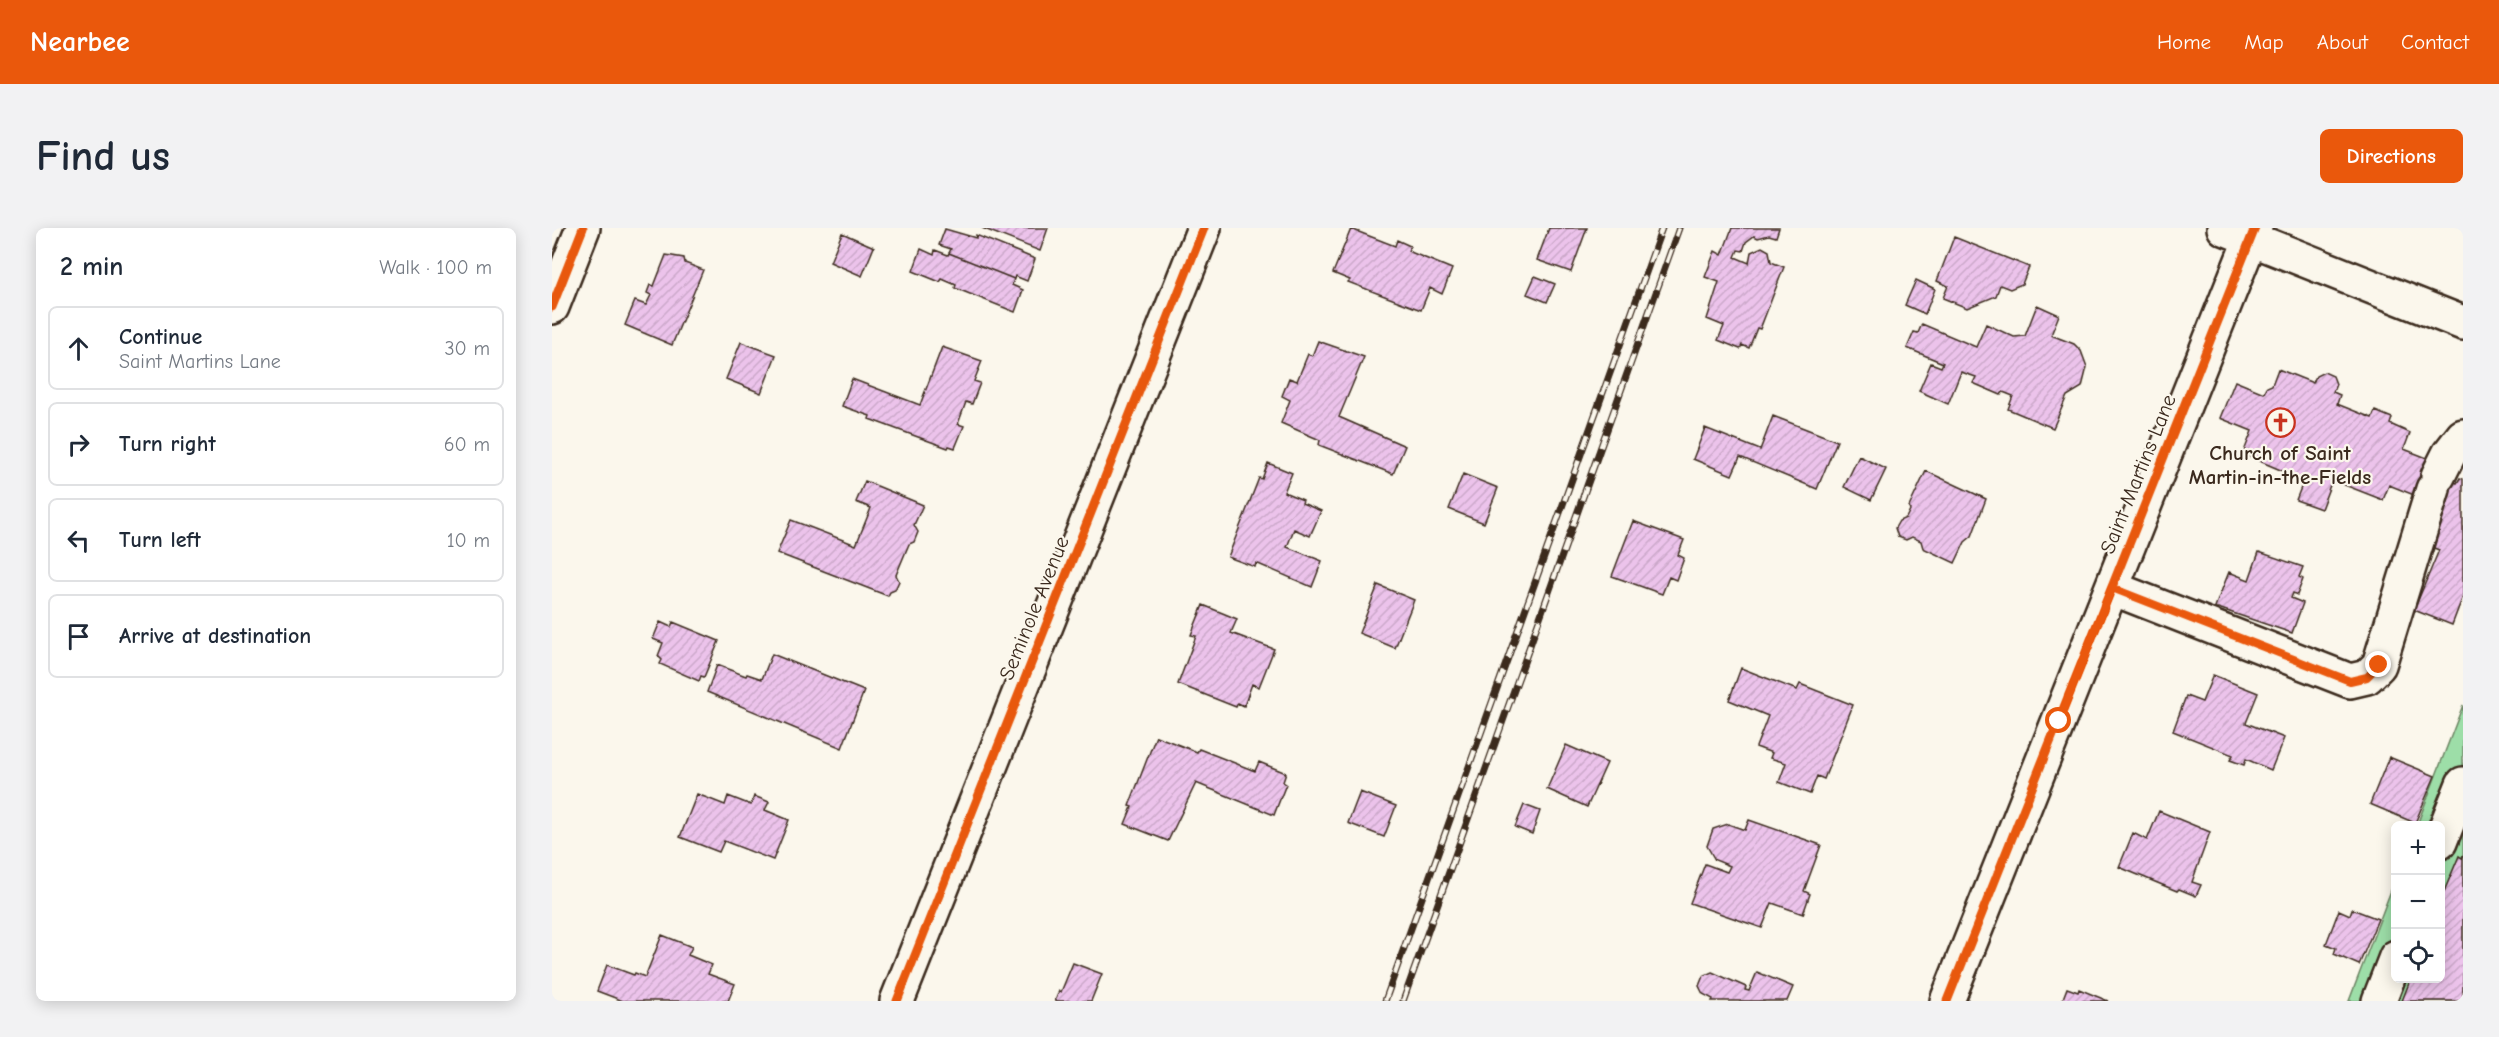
<!DOCTYPE html>
<meta charset="utf-8">
<style>
:root{--surface:#fff;--page:#f2f2f3;--text:#1f2937;--muted:#747a83;--line:#e0e1e3;--accent:#ea580c}
body{margin:0;font-family:"Comic Neue",sans-serif;background:var(--page);color:var(--text)}
.controls{position:absolute;right:18px;bottom:18px;display:grid;overflow:hidden;border-radius:9px;box-shadow:0 3px 15px #0003}
.controls button{width:54px;height:54px;display:grid;place-items:center;padding:0;border:0;border-bottom:2px solid var(--line);background:var(--surface);color:var(--text);font:30px sans-serif}
.stop{position:absolute;width:18px;height:18px;margin:-14px;border:4px solid #ea580c;border-radius:50%;background:#fff}
.stop.end{background:#ea580c;border-color:#fff;box-shadow:0 2px 6px #0008}
.list{margin:0;padding:0;list-style:none}
h2{display:flex;justify-content:space-between;align-items:center;height:78px;margin:0;padding:0 24px;font-size:26px}
h2 small{font-size:20px;font-weight:400;color:var(--muted)}
.list li{display:grid;grid-template-columns:39px 1fr auto;gap:18px;align-items:center;box-sizing:border-box;height:84px;margin:0 12px 12px;padding:0 12px;border:2px solid var(--line);border-radius:9px}
.list b{display:block;font-size:22px;white-space:nowrap}
.list p{margin:0;font-size:20px;white-space:nowrap;color:var(--muted)}
.list em{font-size:20px;font-style:normal;color:var(--muted)}
.icon{flex:none;width:33px;height:33px;fill:none;stroke:currentColor;stroke-width:2;stroke-linecap:round;stroke-linejoin:round}
.map{position:relative;flex:none;width:1911px;height:773px;overflow:hidden;border-radius:9px}
header{display:flex;align-items:center;gap:36px;box-sizing:border-box;height:84px;padding:0 30px;background:var(--accent);color:#fff}
header strong{font-size:28px}
nav{display:flex;gap:33px;margin-inline-start:auto;font-size:21px}
.intro{display:flex;align-items:center;justify-content:space-between;box-sizing:border-box;height:144px;padding:0 36px}
h1{margin:0;font-size:42px}
.button{padding:15px 27px;border-radius:9px;background:var(--accent);color:#fff;font-size:21px;font-weight:700}
main{display:flex;gap:36px;padding:0 36px}
aside{flex:1;background:var(--surface);border-radius:9px;box-shadow:0 3px 15px #0003}
.map>svg:first-child{display:block}
.pitch{fill:#9ddea8;stroke:#6c8463;stroke-width:1.5}
.building{fill:url(#building-hatch);stroke:#3b2a1e;stroke-width:1.5}
.lines{fill:none;stroke-linecap:round;stroke-linejoin:round}
.minor-casing{stroke:#3b2a1e;stroke-width:38}
.minor{stroke:#fbf7ec;stroke-width:33}
.rail-casing{stroke:#3b2a1e;stroke-width:7}
.rail{stroke:#fbf7ec;stroke-width:4.5;stroke-dasharray:14;stroke-linecap:butt}
.cycleway-casing{stroke:#fbf7ec;stroke-width:13}
.cycleway{stroke:#e8590c;stroke-width:9}
.route{stroke:#ea580c;stroke-width:8}
.labels{text-anchor:middle;stroke-width:4.5;stroke-linejoin:round;paint-order:stroke}
.poi-label{font-size:21px;font-weight:bold;fill:#3b2a1e;stroke:#fbf7ec}
.street-label{font-size:21px;fill:#3b2a1e;stroke:#fbf7ec}
</style>
<header>
<strong>Nearbee</strong>
<nav><a>Home</a><a>Map</a><a>About</a><a>Contact</a></nav>
</header>
<div class="intro"><h1>Find us</h1><a class="button">Directions</a></div>
<main>
<aside>
<h2>2 min<small>Walk · 100 m</small></h2>
<ul class="list">
<li><svg class="icon" aria-label="ahead" viewBox="0 0 24 24"><path d="M12 20V5M6 11l6-6 6 6"/></svg><div><b>Continue</b><p>Saint Martins Lane</p></div><em>30 m</em></li>
<li><svg class="icon" aria-label="right" viewBox="0 0 24 24"><path d="M7 20v-9h11M14 6l5 5-5 5"/></svg><div><b>Turn right</b></div><em>60 m</em></li>
<li><svg class="icon" aria-label="left" viewBox="0 0 24 24"><path d="M17 20v-9H6M10 6l-5 5 5 5"/></svg><div><b>Turn left</b></div><em>10 m</em></li>
<li><svg class="icon" aria-label="arrive" viewBox="0 0 24 24"><path d="M6 21V4h12l-3 4 3 4H6"/></svg><div><b>Arrive at destination</b></div></li>
</ul>
</aside>
<div class="map">
<svg width="1911" height="773" viewBox="0 0 1911 773">
<defs>
<pattern id="building-hatch" width="6" height="6" patternUnits="userSpaceOnUse" patternTransform="scale(1.5)"><rect width="6" height="6" fill="#ecc3eb"/><path d="M-1 1l2-2M0 6l6-6M5 7l2-2" fill="none" stroke="#cba8c9"/></pattern>
</defs>
<rect width="100%" height="100%" fill="#fbf7ec"/>
<filter id="ink" filterUnits="userSpaceOnUse"><feTurbulence type="fractalNoise" baseFrequency=".0167" numOctaves="2"/><feDisplacementMap in="SourceGraphic" scale="12" xChannelSelector="R" yChannelSelector="G"/><feConvolveMatrix kernelMatrix="1 2 1 2 8 2 1 2 1" color-interpolation-filters="sRGB"/></filter>
<g filter="url(#ink)">
<!-- pitch -->
<path class="pitch" d="M1911 477V773H1797L1843 652 1844 750H1888V598L1865 597Z"/>
<!-- building -->
<path class="building" d="M430 0H496L488 23Z
M997 0H1035L1019 44 985 32Z
M1180 0H1227L1224 9 1217 7 1206 10 1202 8 1194 14 1191 23 1186 22 1183 29 1197 35 1199 24 1210 19 1217 23 1219 34 1232 39 1208 101 1205 100 1197 120 1190 117 1188 121 1166 112 1172 98 1155 91 1167 54 1153 49 1163 23 1170 27Z
M393 1 424 10V7L483 31 475 53 463 48 462 51 397 25 399 21 387 17Z
M799 1 843 18 845 12 858 18 856 23 900 41 890 66 878 60 869 82 796 54 798 52 781 45Z
M290 5 322 19 310 48 278 34Z
M1402 9 1477 39 1470 56 1458 61 1448 57 1444 68 1415 80 1391 70 1396 58 1385 53Z
M369 21 382 27 383 22 396 27 397 25 462 51 460 57 471 62 463 84 403 60 404 57 390 51 388 54 361 43Z
M114 27 132 30 133 35 151 42 120 117 73 97 83 73 94 77 99 67 95 65 98 57 102 58Z
M983 48 1003 56 995 74 975 66Z
M1364 52 1383 61 1373 86 1353 77Z
M1485 77 1507 87 1499 107 1522 116 1529 123 1535 139 1530 159 1515 168 1501 200 1456 181 1461 168 1451 164 1449 167 1421 155 1424 149 1409 144 1396 176 1367 163 1379 135 1389 139 1391 135 1355 120 1362 104 1366 105 1370 96 1424 119 1434 96 1462 109 1473 108Z
M766 113 812 129 787 189 853 218 841 246 767 217 768 212 729 195 738 172 730 168 737 150 745 153 756 126 760 128Z
M189 114 224 127 209 165 174 151Z
M390 119 430 133 422 153 428 155 420 176 414 174 406 196 412 198 403 220 397 218 396 220 317 191 318 188 290 178 300 151 368 177Z
M1726 141 1761 155 1764 148 1772 144 1781 148 1784 156 1781 164 1788 167 1785 176 1820 190 1823 183 1840 190 1838 196 1858 205 1852 221 1875 230 1871 242 1905 255 1908 250 1911 251V368L1900 397 1862 382 1887 322 1874 317 1866 255 1862 267 1837 257 1831 272 1780 252 1769 281 1744 272 1752 252 1691 226 1700 203 1668 190 1683 153 1712 165 1715 159 1720 157Z
M1221 188 1285 213 1265 261 1188 229 1180 247 1141 231 1153 200 1208 222Z
M1307 228 1334 241 1319 272 1292 259Z
M716 235 740 245 732 264 751 272 750 275 769 283 758 308 742 301 735 319 770 333 760 359 704 335 703 339 676 329 707 250 710 251Z
M1374 243 1434 271 1420 308 1413 314 1403 335 1371 320 1369 313 1360 309 1354 312 1346 309 1343 300 1347 293 1354 290 1358 282 1357 279Z
M911 246 946 260 932 295 897 281Z
M313 253 371 277 362 297 366 304 362 314 357 316 344 347 347 353 343 362 338 364 336 368 225 325 239 292 304 317 319 280 304 274Z
M1081 293 1132 312 1126 327 1132 330 1124 352 1117 349 1110 366 1060 348Z
M1707 324 1751 339 1747 349 1751 351 1745 367 1741 365 1739 370 1751 375 1740 405 1663 379 1677 344 1697 352Z
M826 357 862 372 843 420 807 405Z
M651 377 685 391 679 405 722 421 707 459 700 456 692 478 686 475 684 479 626 456 644 408 639 407Z
M108 394 119 399 121 394 167 413 152 449 149 448 147 453 108 436 110 432 106 428 111 415 101 411Z
M220 426 312 463 290 520 155 464 165 437 194 448 195 446 210 451Z
M1189 440 1245 462 1248 456 1301 477 1272 551 1265 548 1258 566 1227 554 1234 535 1218 530 1220 525 1204 519 1216 488 1177 472Z
M1661 447 1706 465 1694 495 1732 510 1719 542 1694 531 1692 537 1678 532 1681 527 1621 503 1634 468 1650 474Z
M604 508 645 524 647 521 703 543 707 534 734 545 731 554 734 556 722 587 644 555 616 613 573 596 580 579 577 578Z
M1014 517 1055 535 1035 579 995 561Z
M1837 529 1883 548 1863 595 1818 576Z
M808 564 844 578 832 609 796 595Z
M145 566 173 577 176 568 199 577 202 568 217 574 213 582 237 592 221 632 172 613 167 624 128 609Z
M972 577 988 583 980 606 963 599Z
M1607 583 1658 604 1640 654 1649 657 1644 668 1627 661 1625 663 1567 639 1581 605 1595 612Z
M1197 592 1269 617 1252 663 1258 666 1251 686 1220 675 1210 700 1138 675 1153 636 1175 644 1178 638 1163 632 1155 618 1161 601 1176 596 1193 602Z
M1911 627V773H1850L1859 750H1888V673L1907 628 1910 630Z
M1800 681 1826 691 1807 737 1782 726 1784 720 1774 716 1787 682 1798 687Z
M110 707 140 719 136 727 160 737 156 746 183 756 176 773H71L45 763 55 737 82 747 83 745 93 749Z
M521 735 550 746 539 773H503L507 763 509 764Z
M1160 744 1194 759 1193 762 1197 763 1205 744 1241 759 1235 773H1160L1161 771 1151 766 1147 758 1151 748Z
M1515 760 1526 764 1527 761 1556 773H1510Z"/>
<g class="lines">
<defs>
<path id="minor" d="M1672 0 1911 95
M0 79 31 0
M1886 248 1897 226 1911 208
M1560 360 1798 453 1815 449 1827 437 1881 261
M1888 614 1911 556
M345 773 652 0
M1395 773 1703 0
M1827 773 1844 729"/>
</defs>
<!-- minor casing -->
<use href="#minor" class="minor-casing"/>
<!-- minor -->
<use href="#minor" class="minor"/>
<defs>
<path id="rail" d="M833 773 1110 0
M851 773 1127 0"/>
</defs>
<!-- rail casing -->
<use href="#rail" class="rail-casing"/>
<!-- rail -->
<use href="#rail" class="rail"/>
<defs>
<path id="cycleway" d="M0 79 31 0
M345 773 652 0
M1395 773 1703 0"/>
</defs>
<!-- cycleway casing -->
<use href="#cycleway" class="cycleway-casing"/>
<!-- cycleway -->
<use href="#cycleway" class="cycleway"/>
</g>
</g>
<g class="lines" filter="url(#ink)">
<!-- route -->
<path class="route" d="M1507 493 1560 360 1798 453 1815 449 1827 437"/>
</g>
<!-- icons -->
<defs>
<symbol id="church-ring" viewBox="-11 -11 22 22"><circle r="9.5" fill="#fbf7ec" stroke="#c8321e" stroke-width="1.5"/><path d="M-1.2-6h2.4v3.5h3.3v2.4h-3.3V6h-2.4V-.1h-3.3v-2.4h3.3Z" fill="#c8321e"/></symbol>
</defs>
<g fill-rule="evenodd">
<use href="#church-ring" x="1712" y="178" width="33" height="33"/>
</g>
<g class="labels">
<!-- poi labels -->
<g class="poi-label">
<text x="1728" y="232">Church of Saint<tspan x="1728" dy="24">Martin-in-the-Fields</tspan></text>
</g>
<!-- street labels -->
<g class="street-label">
<text transform="translate(1586 246) rotate(-68)" y="7">Saint Martins Lane</text>
<text transform="translate(482 380) rotate(-68)" y="7">Seminole Avenue</text>
</g>
</g>
</svg>
<div class="controls">
<button>+</button>
<button>−</button>
<button><svg class="icon" aria-label="locate" viewBox="0 0 24 24"><circle cx="12" cy="12" r="6"/><path d="M12 2v4M12 18v4M2 12h4M18 12h4"/></svg></button>
</div>
<div class="stop" style="left:1507px;top:493px"></div>
<div class="stop end" style="left:1827px;top:437px"></div>
</div>
</main>
